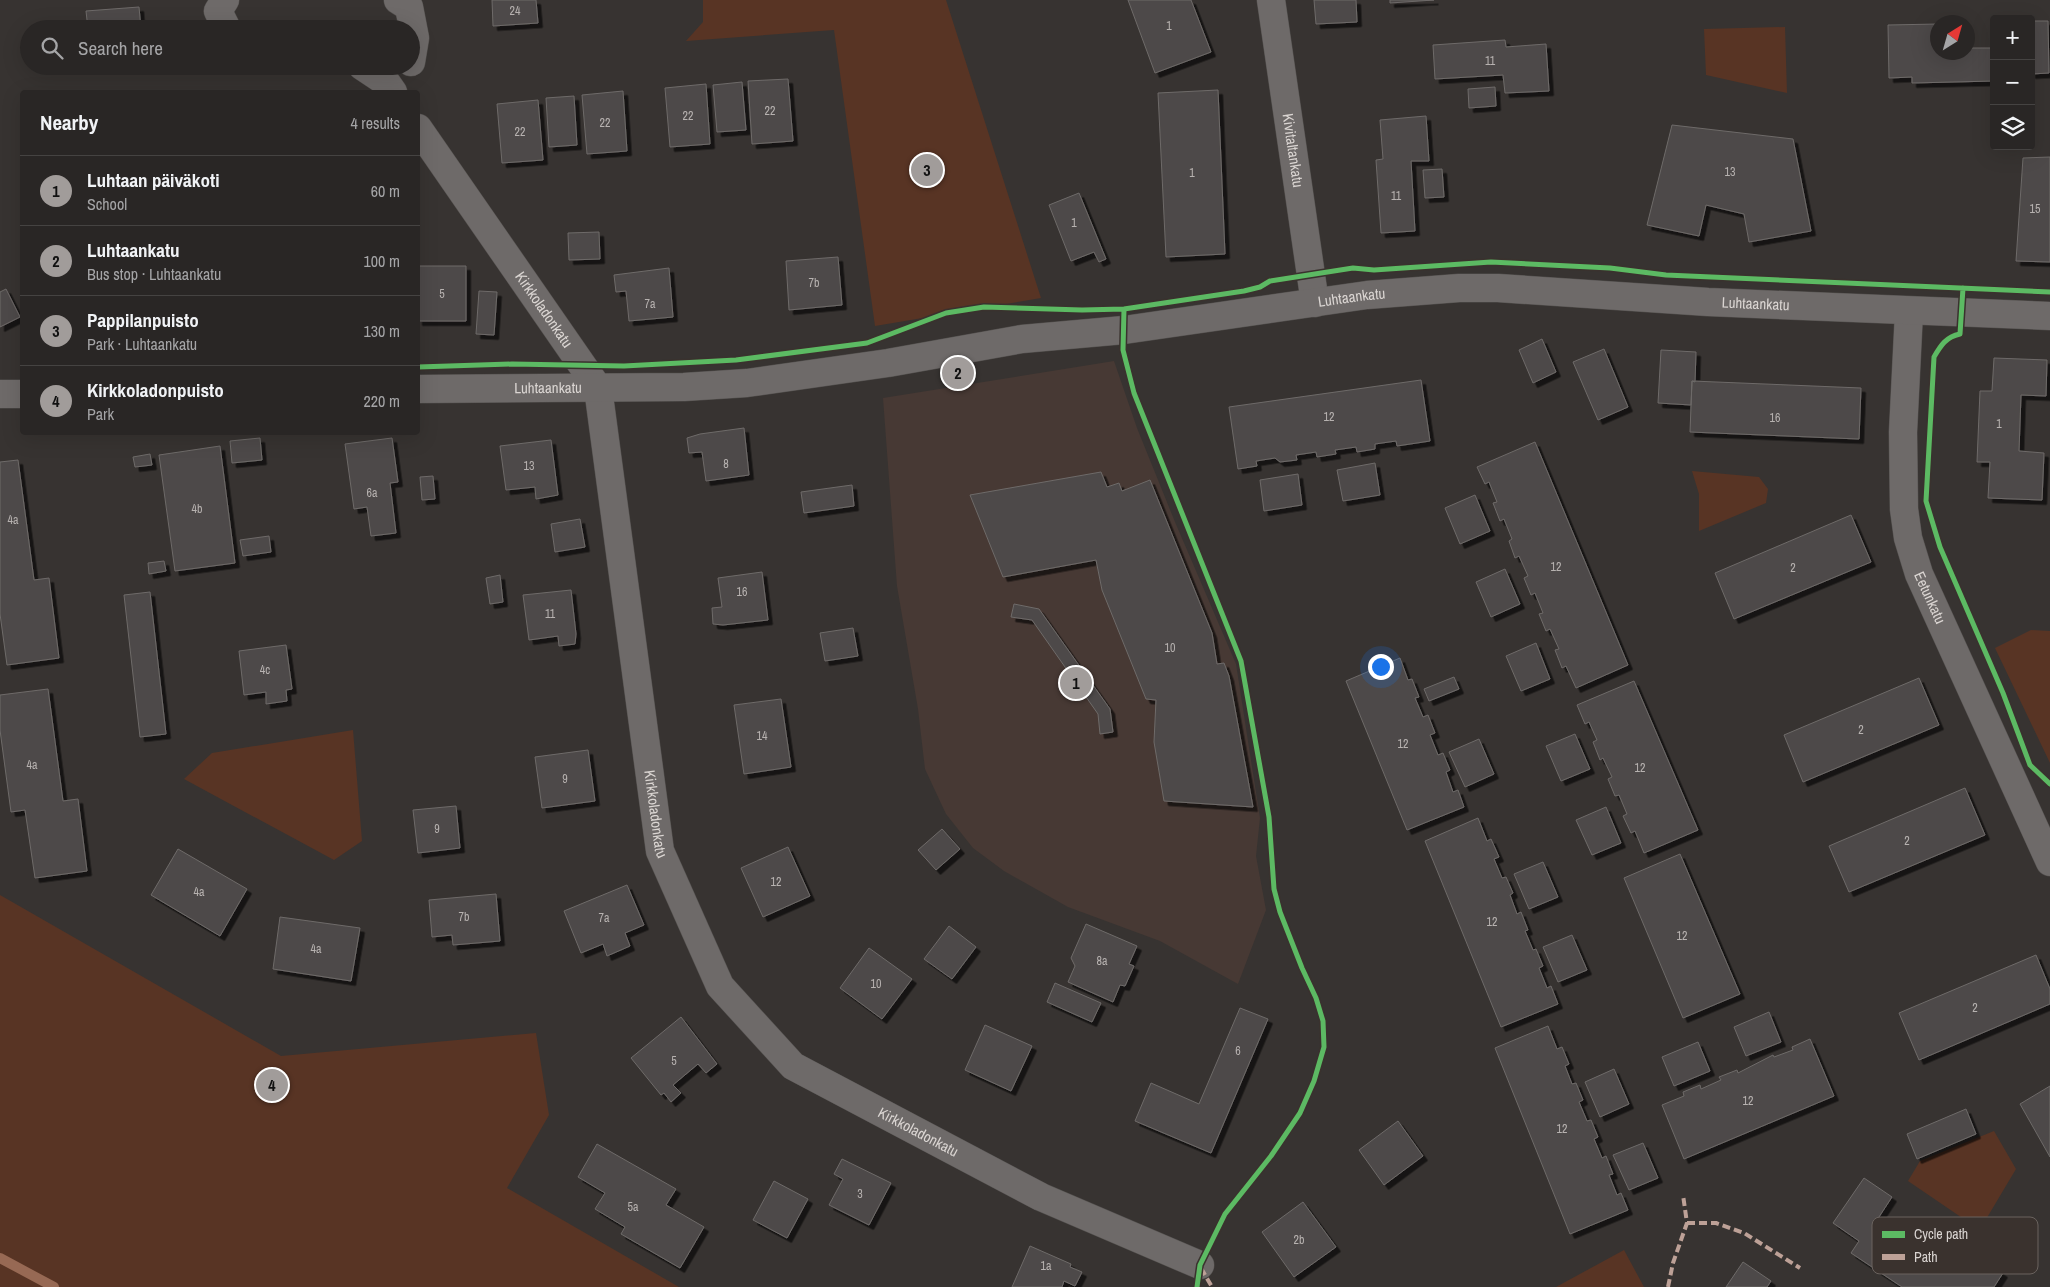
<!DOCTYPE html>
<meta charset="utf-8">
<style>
:root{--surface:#292625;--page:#353232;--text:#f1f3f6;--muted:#a5a5a7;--line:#454342;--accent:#a19c9a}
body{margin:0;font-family:"Archivo Narrow",sans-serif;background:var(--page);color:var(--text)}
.controls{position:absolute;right:15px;top:15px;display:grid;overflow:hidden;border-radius:5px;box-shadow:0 5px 20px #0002}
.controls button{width:45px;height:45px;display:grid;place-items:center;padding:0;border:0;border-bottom:1px solid var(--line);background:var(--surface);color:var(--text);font:25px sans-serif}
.compass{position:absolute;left:1930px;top:15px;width:45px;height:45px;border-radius:50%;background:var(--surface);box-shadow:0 5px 20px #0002;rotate:37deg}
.you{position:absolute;left:1380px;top:666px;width:18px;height:18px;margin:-12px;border:4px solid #fff;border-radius:50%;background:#1a73e8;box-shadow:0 0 0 8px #1a73e833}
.badge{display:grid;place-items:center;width:32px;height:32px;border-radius:50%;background:var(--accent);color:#111;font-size:16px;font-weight:700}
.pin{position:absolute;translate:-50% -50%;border:2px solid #fff;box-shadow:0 1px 5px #0006}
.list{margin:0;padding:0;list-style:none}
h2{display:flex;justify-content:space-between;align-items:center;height:65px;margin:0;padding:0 20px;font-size:21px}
h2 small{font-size:16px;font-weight:400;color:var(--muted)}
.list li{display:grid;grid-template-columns:32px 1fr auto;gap:15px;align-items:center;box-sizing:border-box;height:70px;padding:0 20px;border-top:1px solid var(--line)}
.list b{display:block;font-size:19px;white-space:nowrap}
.list p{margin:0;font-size:16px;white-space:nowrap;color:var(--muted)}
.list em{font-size:16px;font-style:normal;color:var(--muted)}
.icon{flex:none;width:28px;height:28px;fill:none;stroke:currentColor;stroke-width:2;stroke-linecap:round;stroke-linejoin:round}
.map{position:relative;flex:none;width:2050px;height:1287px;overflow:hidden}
.search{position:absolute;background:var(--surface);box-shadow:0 5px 20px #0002;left:20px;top:20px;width:400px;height:55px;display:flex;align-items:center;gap:12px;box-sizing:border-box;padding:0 18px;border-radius:28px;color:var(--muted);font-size:19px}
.panel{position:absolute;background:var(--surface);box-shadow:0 5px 20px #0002;left:20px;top:90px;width:400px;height:345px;border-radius:5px}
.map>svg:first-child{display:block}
.built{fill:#473934}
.green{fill:#583424}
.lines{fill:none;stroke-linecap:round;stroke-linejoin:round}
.stream{stroke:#976954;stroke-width:10}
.building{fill:#4d4a48;stroke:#6e6a69;filter:url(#shadow)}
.minor-casing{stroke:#53504e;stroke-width:29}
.minor{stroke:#6e6a69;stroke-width:28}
.quiet{stroke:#bda197;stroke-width:4;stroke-dasharray:8 4;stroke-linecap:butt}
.cycleway-casing{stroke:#3a322e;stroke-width:8}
.cycleway{stroke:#5cba63;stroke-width:5}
.labels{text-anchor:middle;stroke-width:4;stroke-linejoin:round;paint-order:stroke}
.number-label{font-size:12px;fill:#b7b2b0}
.street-label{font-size:15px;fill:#dad5d2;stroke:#3a322e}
.key{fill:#3a322e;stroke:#6a635f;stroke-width:1}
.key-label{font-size:14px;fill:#dad5d2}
</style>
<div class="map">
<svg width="2050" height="1287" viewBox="0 0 2050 1287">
<defs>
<filter id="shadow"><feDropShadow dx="4.5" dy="4.5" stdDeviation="0" flood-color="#0009"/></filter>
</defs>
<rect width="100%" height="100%" fill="#373331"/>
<!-- built -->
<path class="built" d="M1114 361 1137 428 1175 522 1236 664 1260 818 1256 856 1266 910 1238 984 1160 941 1068 907 1004 871 973 848 946 814 925 769 918 709 897 586 883 398Z"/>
<!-- green -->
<path class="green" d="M703 0H946L1041 298 875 326 834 30 686 41 703 22Z
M1785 27 1787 93 1706 75 1704 29Z
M1692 471 1759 477 1768 489 1766 503 1699 531V494Z
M2031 630 2050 631V763L1995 648Z
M353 730 362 841 334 860 184 779 212 753Z
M0 895 281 1056 536 1033 549 1115 507 1188 679 1287H0Z
M1994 1131 2016 1169 1985 1221 1977 1228 1908 1181 1920 1161Z
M1624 1250 1644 1287H1556Z"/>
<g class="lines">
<!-- stream -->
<path class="stream" d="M0 1258 54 1287"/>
</g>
<!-- building -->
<path class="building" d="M492 0H536L538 23 493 26Z
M1128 0H1191L1211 52 1155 73Z
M1314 0H1356L1357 22 1316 24Z
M1390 0H1434L1390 3Z
M139 7 141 29H88L86 11Z
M2031 21H2048L2049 73 2031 74Z
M1938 24V52H1968V48H1994V81L1912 83V77L1889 78 1888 25Z
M1505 40 1506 47 1546 44 1549 91 1505 93 1503 75 1435 79 1433 45Z
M788 79 793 141 752 144 748 81Z
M742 82 746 130 717 132 713 85Z
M706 84 710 144 670 147 665 88Z
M1495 87 1496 106 1469 108 1468 89Z
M1218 90 1225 254 1166 257 1158 93Z
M623 91 627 151 587 154 582 95Z
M574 96 577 145 549 147 546 98Z
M538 100 543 160 502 163 497 104Z
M1426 116 1429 161H1411L1415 231 1381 233 1376 160 1383 159 1380 120Z
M1672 125 1793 139 1811 231 1749 242 1744 214 1706 205 1699 236 1647 225Z
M2050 157V262L2016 261 2023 158Z
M1442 169 1444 197 1425 198 1423 170Z
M1079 193 1106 259 1099 262 1094 252 1071 261 1049 205Z
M599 232 600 259 569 260 568 233Z
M838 257 842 305 789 310 786 261Z
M418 266H466V321H418Z
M669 268 673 317 629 321 626 291 616 292 614 275Z
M6 289 20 317 0 327V292Z
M479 291 497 292 494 335 476 334Z
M1542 339 1556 372 1533 383 1519 350Z
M1604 349 1628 407 1598 420 1573 362Z
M1661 350 1696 352 1695 382 1692 381 1691 405 1658 403Z
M1994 358 2047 360 2046 396 2021 395 2019 451 2044 453 2042 500 1988 498 1990 462H1977L1980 391H1992Z
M1421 380 1430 441 1397 446 1396 441 1375 444V449L1357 452 1356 447 1335 450 1336 454 1317 457 1316 452 1296 455 1297 460 1280 462 1275 458 1256 461 1257 466 1238 469 1229 407Z
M1692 381 1861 388 1859 439 1690 432Z
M744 428 749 475 706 481 702 452 689 453 687 438 700 434Z
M260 438 262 460 232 463 230 441Z
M392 438 398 482 390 483 396 533 371 536 367 507 354 509 345 444Z
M551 440 558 495 536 499 535 487 506 490 500 446Z
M1535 442 1628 665 1576 688 1566 666 1562 668 1555 650 1559 649 1550 629 1546 631 1539 614 1543 613 1535 593 1531 595 1524 578 1528 576 1519 556 1515 558 1509 541 1512 539 1504 519 1500 521 1493 503 1497 502 1489 482 1485 484 1477 467Z
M220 446 235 563 175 571 159 455Z
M150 454 152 465 135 467 133 457Z
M18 460 34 580 49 578 59 658 7 665 0 614V462Z
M1375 463 1380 495 1343 501 1337 470Z
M1101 472 1107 487 1119 483 1122 491 1150 480 1212 633 1217 664 1224 663 1229 676 1253 807 1164 801 1154 742 1156 700 1146 699 1102 590 1096 560 1003 577 970 495Z
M1298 474 1302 505 1264 511 1260 480Z
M433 476 435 499 422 500 420 477Z
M852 485 854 506 804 513 801 492Z
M1475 495 1490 531 1460 544 1445 508Z
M1851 515 1871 562 1734 619 1715 573Z
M580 519 585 547 555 552 551 524Z
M269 536 271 552 243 556 240 540Z
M164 561 166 571 149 574 148 563Z
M1505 569 1520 604 1491 617 1476 582Z
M762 572 768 620 723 625 713 624 712 608 722 607 718 578Z
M500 575 503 602 490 604 486 578Z
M571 590 576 634 575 644 559 646 558 636 529 640 523 595Z
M150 592 166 734 140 737 124 595Z
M1014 604 1039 609 1110 709 1113 732 1100 734 1098 714 1032 620 1011 617Z
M853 628 858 656 825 661 820 633Z
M1536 643 1550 679 1521 691 1506 656Z
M286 645 292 689 286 690 287 701 266 704V692L244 695 239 651Z
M1400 658 1408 680 1412 679 1419 697 1415 698 1423 717 1428 715 1435 733 1430 735 1438 755 1443 753 1450 770 1446 772 1453 792 1458 790 1464 807 1407 830 1346 681Z
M1454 677 1459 689 1429 701 1424 689Z
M1919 678 1939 725 1803 782 1784 735Z
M1634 681 1698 830 1644 853 1635 831 1631 833 1623 816 1627 814 1619 795 1615 796 1608 779 1612 777 1603 758 1600 760 1593 742 1597 740 1589 722 1585 724 1577 705Z
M48 689 63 801 78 799 87 871 35 878 25 810 11 812 0 730V695Z
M781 699 791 767 744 774 734 705Z
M1575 734 1590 769 1561 781 1546 746Z
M1479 739 1494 774 1465 787 1449 752Z
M588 750 595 801 542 808 535 757Z
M1965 788 1985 835 1849 892 1829 846Z
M456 806 460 848 418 853 413 810Z
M1606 807 1621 843 1592 855 1576 820Z
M1478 818 1487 841 1491 839 1499 857 1494 859 1502 878 1506 877 1513 893 1510 895 1517 914 1521 912 1528 930 1525 931 1533 950 1536 949 1543 966 1539 968 1547 988 1551 986 1558 1004 1501 1027 1425 841Z
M942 829 960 849 936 870 918 850Z
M788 847 810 896 763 917 741 868Z
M178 849 247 889 220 936 151 895Z
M1680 854 1740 994 1683 1018 1624 878Z
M1543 862 1558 897 1529 909 1514 874Z
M627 885 644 925 625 933 630 946 607 956 603 944 581 953 564 911Z
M496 894 500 941 453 945 452 935 432 937 429 900Z
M280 917 360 928 351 981 273 969Z
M1086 924 1137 946 1129 964 1134 966 1125 986 1120 985 1113 1002 1068 982 1075 966 1071 958Z
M949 926 976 947 952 979 924 959Z
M1572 935 1587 970 1558 982 1543 947Z
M869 948 912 979 882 1019 840 988Z
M2036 955 2050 989V1004L1919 1060 1899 1013Z
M1055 983 1101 1003 1092 1022 1047 1002Z
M1240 1008 1268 1019 1211 1153 1135 1121 1151 1083 1199 1104Z
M1769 1012 1781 1042 1746 1056 1734 1027Z
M681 1017 717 1064 706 1073 698 1064 673 1085 681 1093 671 1102 664 1093 661 1095 631 1058Z
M985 1025 1032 1046 1011 1091 965 1070Z
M1548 1026 1557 1049 1562 1047 1569 1064 1565 1066 1572 1084 1576 1083 1583 1100 1579 1102 1587 1121 1591 1120 1598 1137 1594 1139 1602 1158 1606 1156 1613 1174 1609 1175 1617 1195 1621 1193 1628 1210 1570 1234 1495 1048Z
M1810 1039 1834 1096 1684 1159 1662 1105 1684 1096 1683 1092 1700 1085 1701 1089 1721 1080 1719 1077 1737 1070 1738 1073 1773 1055 1774 1057 1793 1050 1792 1047Z
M1698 1042 1710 1071 1674 1086 1662 1057Z
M1614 1069 1629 1104 1600 1117 1585 1082Z
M2050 1086V1157L2020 1104Z
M1966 1109 1976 1134 1917 1159 1907 1134Z
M1398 1121 1423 1156 1384 1185 1359 1150Z
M1643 1143 1658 1178 1629 1190 1613 1155Z
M597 1144 676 1189 666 1205 704 1227 680 1268 621 1234 625 1227 595 1209 605 1193 578 1177Z
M842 1159 891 1183 869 1225 829 1205 843 1179 834 1174Z
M1864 1178 1892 1197 1877 1220 1948 1267 1963 1245 2003 1273 1994 1287H1902L1851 1253 1859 1241 1833 1223Z
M774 1181 808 1199 787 1238 753 1220Z
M1303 1202 1336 1247 1294 1277 1262 1232Z
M1030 1246 1071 1264 1070 1267 1082 1272 1075 1286 1064 1281 1062 1287H1012Z
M1743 1262 1771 1281 1767 1287H1726Z"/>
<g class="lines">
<defs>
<g id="minor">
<path d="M225 0 218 11 227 29"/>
<path d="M398 0 409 7 415 38 411 62"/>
<path id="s1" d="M1271 0 1315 303"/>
<path d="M362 66 386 82 393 92"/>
<path id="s2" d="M418 128 598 388 660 851 720 986 793 1066 1041 1197 1200 1265"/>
<path id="s3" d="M1909 312 1903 432 1904 509 1908 538 1919 574 2050 862"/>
<path id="s4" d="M418 389 684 387 747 383 888 363 1022 339 1124 330 1367 295 1459 288H1498L1708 302 2050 316"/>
<path d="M0 394H22"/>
</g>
</defs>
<!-- minor casing -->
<use href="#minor" class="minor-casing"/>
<!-- minor -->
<use href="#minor" class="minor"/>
<!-- quiet -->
<path class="quiet" d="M1687 1223H1716L1744 1233 1800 1268
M1201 1268 1212 1287
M1668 1287 1673 1263 1687 1223 1683 1195"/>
<defs>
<path id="cycleway" d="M1963 288 1960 334C1946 337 1941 345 1934 357L1926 501 1940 547 2003 693 2030 765 2050 784
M1124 309 1123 350 1134 393 1241 661 1269 817 1274 889 1280 912 1302 968 1316 998 1323 1021 1324 1047 1314 1081 1300 1113 1271 1156 1225 1214 1200 1265 1197 1287
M418 367 512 364 624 366 736 360 867 343 946 313 984 307 1082 310 1124 309 1244 291 1260 287 1270 281 1353 268 1374 270 1491 262 1610 268 1666 275 2050 292"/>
</defs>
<!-- cycleway casing -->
<use href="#cycleway" class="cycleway-casing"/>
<!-- cycleway -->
<use href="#cycleway" class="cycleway"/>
</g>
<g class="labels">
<!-- number labels -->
<g class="number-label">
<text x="515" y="15">24</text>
<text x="1169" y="30">1</text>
<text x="1490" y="65">11</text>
<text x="770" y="115">22</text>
<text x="688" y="120">22</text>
<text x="605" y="127">22</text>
<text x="520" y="136">22</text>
<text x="1730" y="176">13</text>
<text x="1192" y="177">1</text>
<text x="1396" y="200">11</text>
<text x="2035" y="213">15</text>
<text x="1074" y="227">1</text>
<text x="814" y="287">7b</text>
<text x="442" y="298">5</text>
<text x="650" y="308">7a</text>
<text x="1329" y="421">12</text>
<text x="1775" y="422">16</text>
<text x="1999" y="428">1</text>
<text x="726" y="468">8</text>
<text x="529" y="470">13</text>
<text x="372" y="497">6a</text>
<text x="197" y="513">4b</text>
<text x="13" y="524">4a</text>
<text x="1556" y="571">12</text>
<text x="1793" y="572">2</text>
<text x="742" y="596">16</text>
<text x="550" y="618">11</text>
<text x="1170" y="652">10</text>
<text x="265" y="674">4c</text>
<text x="1861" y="734">2</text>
<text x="762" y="740">14</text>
<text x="1403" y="748">12</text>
<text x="32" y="769">4a</text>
<text x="1640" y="772">12</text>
<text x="565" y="783">9</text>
<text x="437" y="833">9</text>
<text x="1907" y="845">2</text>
<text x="776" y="886">12</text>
<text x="199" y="896">4a</text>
<text x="464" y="921">7b</text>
<text x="604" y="922">7a</text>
<text x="1492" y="926">12</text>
<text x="1682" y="940">12</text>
<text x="316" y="953">4a</text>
<text x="1102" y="965">8a</text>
<text x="876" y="988">10</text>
<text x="1975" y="1012">2</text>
<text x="1238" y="1055">6</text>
<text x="674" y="1065">5</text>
<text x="1748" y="1105">12</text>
<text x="1562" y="1133">12</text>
<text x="860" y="1198">3</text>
<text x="633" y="1211">5a</text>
<text x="1299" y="1244">2b</text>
<text x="1046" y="1270">1a</text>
</g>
<!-- street labels -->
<g class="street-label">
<text dy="5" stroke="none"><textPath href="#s1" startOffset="152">Kivitaltankatu</textPath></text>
<text dy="5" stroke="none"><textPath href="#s4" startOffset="940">Luhtaankatu</textPath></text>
<text dy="5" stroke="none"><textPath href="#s4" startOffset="1345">Luhtaankatu</textPath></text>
<text dy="5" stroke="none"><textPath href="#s2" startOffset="221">Kirkkoladonkatu</textPath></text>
<text dy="5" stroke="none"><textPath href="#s4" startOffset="130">Luhtaankatu</textPath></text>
<text dy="5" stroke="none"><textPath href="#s3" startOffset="290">Eetunkatu</textPath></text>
<text dy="5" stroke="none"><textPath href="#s2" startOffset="746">Kirkkoladonkatu</textPath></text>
<text dy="5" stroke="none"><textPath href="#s2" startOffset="1181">Kirkkoladonkatu</textPath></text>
</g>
</g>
<!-- legend -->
<rect x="1872" y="1217" width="166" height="57" rx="8" class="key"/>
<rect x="1882" y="1231" width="23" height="7" fill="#5cba63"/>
<rect x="1882" y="1254" width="23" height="6" fill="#bda197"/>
<g class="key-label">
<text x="1914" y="1239">Cycle path</text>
<text x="1914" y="1262">Path</text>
</g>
</svg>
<div class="controls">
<button>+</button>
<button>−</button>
<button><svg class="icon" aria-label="layers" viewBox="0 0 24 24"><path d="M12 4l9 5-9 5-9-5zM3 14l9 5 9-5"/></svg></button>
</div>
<svg class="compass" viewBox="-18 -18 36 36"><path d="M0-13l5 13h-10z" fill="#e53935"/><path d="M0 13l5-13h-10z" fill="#a5a5a7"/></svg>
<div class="you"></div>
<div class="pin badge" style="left:1076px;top:683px">1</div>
<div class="pin badge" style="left:958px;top:373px">2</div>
<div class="pin badge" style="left:927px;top:170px">3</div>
<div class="pin badge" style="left:272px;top:1085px">4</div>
<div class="search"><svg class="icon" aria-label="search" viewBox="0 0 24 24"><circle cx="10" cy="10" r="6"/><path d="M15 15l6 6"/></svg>Search here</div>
<section class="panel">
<h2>Nearby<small>4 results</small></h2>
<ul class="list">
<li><span class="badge">1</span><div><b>Luhtaan päiväkoti</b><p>School</p></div><em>60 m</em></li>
<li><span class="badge">2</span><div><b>Luhtaankatu</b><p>Bus stop · Luhtaankatu</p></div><em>100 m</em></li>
<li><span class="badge">3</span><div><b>Pappilanpuisto</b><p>Park · Luhtaankatu</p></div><em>130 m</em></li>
<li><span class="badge">4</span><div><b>Kirkkoladonpuisto</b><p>Park</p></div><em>220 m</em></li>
</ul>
</section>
</div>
